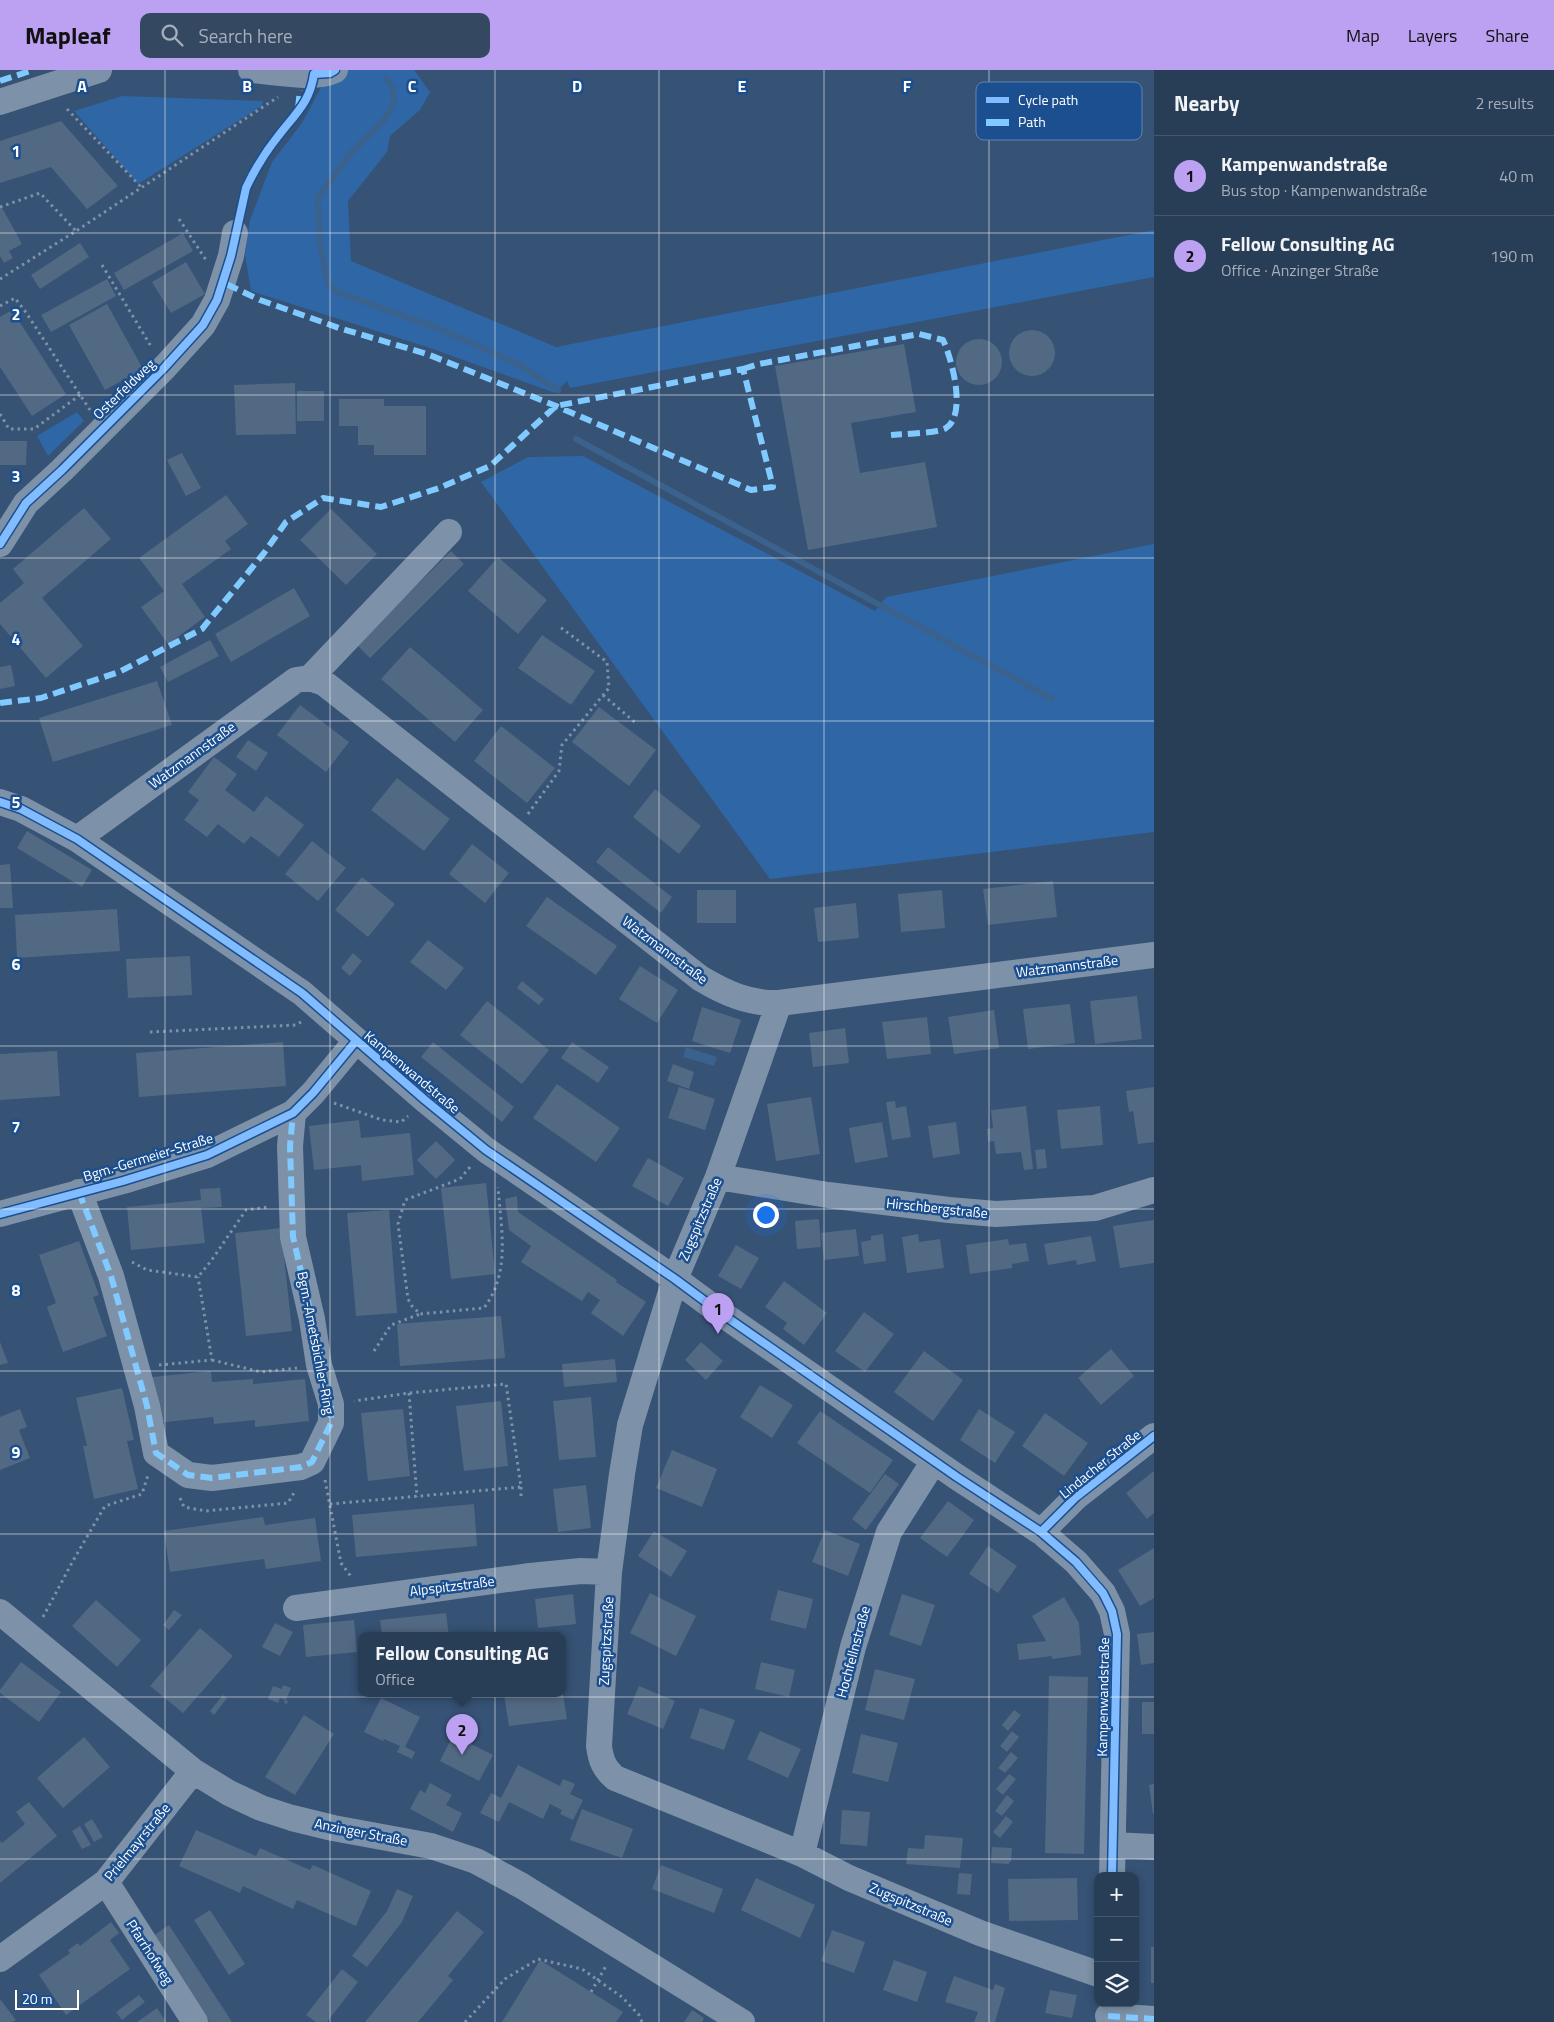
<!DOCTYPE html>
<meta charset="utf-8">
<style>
:root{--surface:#283e57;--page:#344961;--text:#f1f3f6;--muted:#a5aeba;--line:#44576d;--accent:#bca0f2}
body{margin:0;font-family:"Titillium Web",sans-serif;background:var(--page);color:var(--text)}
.controls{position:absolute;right:15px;bottom:15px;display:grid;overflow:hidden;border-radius:10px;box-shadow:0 2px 8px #0003}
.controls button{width:45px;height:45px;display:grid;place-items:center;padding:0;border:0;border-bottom:1px solid var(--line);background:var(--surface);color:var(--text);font:25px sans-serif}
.scale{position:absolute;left:15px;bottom:12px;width:64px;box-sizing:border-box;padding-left:5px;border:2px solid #fff;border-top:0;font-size:14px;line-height:18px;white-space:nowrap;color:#fff;-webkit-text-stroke:4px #1b4f8f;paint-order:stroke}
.you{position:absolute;left:765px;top:1144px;width:18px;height:18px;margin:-12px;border:4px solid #fff;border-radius:50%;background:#1a73e8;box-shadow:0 0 0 8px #1a73e833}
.badge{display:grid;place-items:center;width:32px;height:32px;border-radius:50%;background:var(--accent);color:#111;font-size:16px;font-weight:700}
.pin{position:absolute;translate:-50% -41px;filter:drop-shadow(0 1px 2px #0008)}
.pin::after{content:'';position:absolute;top:26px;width:18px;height:15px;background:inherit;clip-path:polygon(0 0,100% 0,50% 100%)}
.popup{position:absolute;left:358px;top:1562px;width:208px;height:65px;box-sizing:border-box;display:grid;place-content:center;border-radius:10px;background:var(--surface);filter:drop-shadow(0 1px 4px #0005);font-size:16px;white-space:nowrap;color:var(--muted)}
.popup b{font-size:19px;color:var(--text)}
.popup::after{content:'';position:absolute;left:50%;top:100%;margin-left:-10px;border:10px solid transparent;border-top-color:var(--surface)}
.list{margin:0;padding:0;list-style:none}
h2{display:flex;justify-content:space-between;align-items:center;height:65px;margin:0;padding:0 20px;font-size:21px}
h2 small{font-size:16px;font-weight:400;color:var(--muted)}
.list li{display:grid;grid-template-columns:32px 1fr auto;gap:15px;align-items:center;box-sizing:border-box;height:80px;padding:0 20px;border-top:1px solid var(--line)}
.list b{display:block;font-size:19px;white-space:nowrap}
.list p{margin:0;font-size:16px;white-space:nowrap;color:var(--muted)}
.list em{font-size:16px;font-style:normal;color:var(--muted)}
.icon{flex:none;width:28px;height:28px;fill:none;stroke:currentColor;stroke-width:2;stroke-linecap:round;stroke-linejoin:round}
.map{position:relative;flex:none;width:1154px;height:1952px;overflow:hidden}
header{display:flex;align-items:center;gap:30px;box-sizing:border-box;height:70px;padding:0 25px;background:var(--accent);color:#111}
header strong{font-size:24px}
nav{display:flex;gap:28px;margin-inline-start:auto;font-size:18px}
.search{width:350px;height:45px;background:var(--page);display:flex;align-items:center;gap:12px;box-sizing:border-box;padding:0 18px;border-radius:10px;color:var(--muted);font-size:19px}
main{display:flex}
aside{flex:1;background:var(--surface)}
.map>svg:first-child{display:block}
.green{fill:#2f66a5}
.water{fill:#3b618d}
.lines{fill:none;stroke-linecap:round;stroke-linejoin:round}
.stream{stroke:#3b618d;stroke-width:6}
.building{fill:#526984}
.path{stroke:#7d92a8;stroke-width:3;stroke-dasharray:2.5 4;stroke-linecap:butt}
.minor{stroke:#7d92a8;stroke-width:26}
.quiet{stroke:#80caff;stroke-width:6;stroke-dasharray:12 6;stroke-linecap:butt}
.cycleway-casing{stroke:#1b4f8f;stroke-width:11}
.cycleway{stroke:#80bcff;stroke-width:8}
.grid{fill:none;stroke:#fff;stroke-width:1;stroke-opacity:0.55}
.labels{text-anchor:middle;stroke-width:5;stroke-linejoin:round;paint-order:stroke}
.street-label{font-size:14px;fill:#fff;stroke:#1b4f8f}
.key{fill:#1b4f8f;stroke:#5f84b1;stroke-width:1}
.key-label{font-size:14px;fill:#fff}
.grid-label{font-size:16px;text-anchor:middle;font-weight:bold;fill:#fff;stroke:#1b4f8f;stroke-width:5;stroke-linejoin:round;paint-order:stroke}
</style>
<header>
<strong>Mapleaf</strong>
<div class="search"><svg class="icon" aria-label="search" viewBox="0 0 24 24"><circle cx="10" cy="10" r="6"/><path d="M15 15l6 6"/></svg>Search here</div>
<nav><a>Map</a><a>Layers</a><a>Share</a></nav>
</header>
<main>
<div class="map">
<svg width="1154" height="1952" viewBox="0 0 1154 1952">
<rect width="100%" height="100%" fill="#365274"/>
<!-- green -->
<path class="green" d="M321 0H414L430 22 420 40 390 66 387 82 348 131 351 191 556 277 1154 160V207L570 318 567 311 555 323 430 278 251 221 245 185 250 150 272 92 302 53 324 12Z
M122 26 263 31 262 36 138 114 74 41Z
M77 342 84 351 48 386 37 366Z
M583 386 875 541 886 527 1154 474V762L770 809 481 412 528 387Z"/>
<!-- water -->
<path class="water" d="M686 977 717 987 714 996 683 987Z"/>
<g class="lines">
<!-- stream -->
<path class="stream" d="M386 9 393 18 394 33 384 50 350 84 318 128 320 175 326 205 329 215 337 222 440 259 520 295 558 320
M576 369 1052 629"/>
</g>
<!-- building -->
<path class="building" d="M61 51 118 116 87 139 51 97 0 113V71Z
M1 136 22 174 9 181 13 188 4 193 0 186V137Z
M183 163 193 181 124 220 114 203Z
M80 173 89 187 40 219 31 205Z
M186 192 205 224 171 243 152 212Z
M107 209 116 226 51 262 41 245Z
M107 234 143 299 105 320 69 255Z
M12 240 66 324 32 346 0 297V247Z
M1009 283a23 23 0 1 1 46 0a23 23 0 1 1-46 0Z
M956 292a23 23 0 1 1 46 0a23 23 0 1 1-46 0Z
M904 274 916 342 851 353 860 403 925 392 937 457 808 480 775 296Z
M295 313 296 364 236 365 234 315Z
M297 321H324V351H297Z
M339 329H384V336H426V385H374V375H358V356H339Z
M0 371H27L26 395H0Z
M182 383 201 418 186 426 167 390Z
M226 425 248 454 225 471 231 479 182 514 205 547 168 574 141 537 164 521 139 488Z
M84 438 111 469 42 528 83 576 46 608 0 554V533L24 513 13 499Z
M331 439 377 484 346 515 300 470Z
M451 481 464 494 370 588 357 575Z
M498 487 547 530 518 564 468 521Z
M294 518 310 546 231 592 215 564Z
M542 565 595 601 571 635 518 598Z
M210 570 219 586 168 612 160 597Z
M410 577 483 640 455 672 381 609Z
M11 595 15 616 0 619V597Z
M157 611 172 655 53 692 39 648Z
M300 635 349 672 326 702 277 665Z
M599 637 656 680 629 716 572 672Z
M501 656 555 698 527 733 474 691Z
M248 670 268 683 256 701 236 687Z
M214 687 237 704 225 720 254 742 266 726 304 755 279 787 251 766 244 774 218 754 207 767 184 750 199 730 188 722Z
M397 708 450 749 424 781 371 740Z
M655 719 701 756 679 784 633 747Z
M27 761 92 800 82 817 17 778Z
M312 771 346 798 318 831 285 804Z
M472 774 509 803 485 833 449 804Z
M608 777 672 827 661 843 596 792Z
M10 794 13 838H0V795Z
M362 807 395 834 368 867 335 840Z
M1053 811 1057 847 988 855 983 819Z
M697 820H736V853H697Z
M942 820 945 858 901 862 898 824Z
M547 827 617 876 596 905 526 856Z
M856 833 859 868 818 872 814 838Z
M117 839 120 881 17 888 15 845Z
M428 870 464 898 446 920 410 892Z
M353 883 362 891 350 906 341 898Z
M190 886 192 925 128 928 126 889Z
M640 896 678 920 657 953 619 929Z
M522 911 544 929 539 935 517 918Z
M1137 926 1142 969 1095 974 1090 931Z
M487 931 549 980 522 1014 460 965Z
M1070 934 1075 973 1028 979 1023 939Z
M702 937 741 950 730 983 692 971Z
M994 940 999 978 954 984 948 947Z
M927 947 931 984 887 989 882 952Z
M845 958 849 993 813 997 809 963Z
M283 972 286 1016 139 1027 136 983Z
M433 972 514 1037 502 1052 421 987Z
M572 972 609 997 598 1013 561 988Z
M57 981 60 1026 0 1030V984Z
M673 994 694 1002 689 1019 667 1011Z
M557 1014 620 1058 596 1092 533 1048Z
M679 1017 715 1029 705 1060 668 1048Z
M1154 1017V1072L1138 1074 1133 1041 1129 1042 1126 1021Z
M811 1027 820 1084 776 1091 767 1034Z
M895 1031 896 1038 906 1036 911 1067 892 1070 886 1032Z
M1026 1036 1033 1099 1024 1100 1021 1082 996 1084 994 1071 988 1072 987 1059 993 1058 991 1040Z
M1100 1036 1103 1075 1061 1079 1057 1040Z
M359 1050 361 1068 410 1063 414 1105 362 1111 361 1095 314 1100 309 1056Z
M882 1052 888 1087 855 1093 849 1058Z
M956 1052 960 1084 933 1088 928 1056Z
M436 1071 455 1090 436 1109 417 1090Z
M1045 1079 1047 1098 1037 1099 1035 1080Z
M648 1088 684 1108 668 1136 632 1116Z
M486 1113 495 1204 451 1209 441 1118Z
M220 1118 222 1137 201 1138 205 1173 131 1180 127 1137 201 1130 200 1119Z
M517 1126 518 1142 617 1210 616 1212 646 1232 623 1266 591 1243 600 1230 588 1222 582 1231 521 1192 531 1176 509 1160 505 1129Z
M389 1140 397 1243 356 1246 347 1143Z
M819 1149 821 1177 797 1179 795 1151Z
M1154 1150V1193L1120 1198 1113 1156Z
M281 1158 292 1261 246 1266 235 1163Z
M856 1159 859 1186 824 1190 821 1163Z
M883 1164 886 1191 864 1194 861 1172 871 1170V1166Z
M918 1164 919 1172 940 1169 944 1198 907 1203 902 1167Z
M1091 1166 1096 1191 1077 1195 1076 1190 1048 1195 1044 1174Z
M1008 1169 1009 1175 1026 1173 1029 1191 1012 1194V1198L970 1204 966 1175Z
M79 1171 99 1225 93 1227 107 1266 63 1282 47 1237 56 1233 39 1185Z
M736 1175 759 1188 741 1219 718 1206Z
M784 1211 827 1243 804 1275 783 1259 787 1253 765 1237Z
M864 1242 894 1264 865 1302 835 1281Z
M501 1246 505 1288 400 1296 397 1254Z
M0 1272 8 1293 0 1295Z
M701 1272 723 1291 706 1310 685 1290Z
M1111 1279 1134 1306 1101 1335 1078 1308Z
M924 1281 963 1310 933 1351 894 1322Z
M615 1289 617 1312 564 1317 562 1294Z
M211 1301 212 1312 253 1309V1314L305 1309 309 1351 255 1357V1350L214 1354 213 1347 157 1353 152 1307Z
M760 1315 793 1335 772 1368 740 1347Z
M122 1318 134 1370 127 1371 138 1419 94 1429 83 1376H87L76 1328Z
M591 1327 596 1387 559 1390 553 1331Z
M501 1331 508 1396 464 1401 456 1336Z
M20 1339 27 1357 19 1360 30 1388 0 1400V1347Z
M403 1339 410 1406 368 1411 361 1343Z
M979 1339 1015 1362 995 1393 960 1370Z
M820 1341 893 1390 870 1423 797 1373Z
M1045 1343 1088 1373 1064 1406 1022 1376Z
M672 1380 717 1399 702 1437 656 1418Z
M1154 1401V1443L1147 1449 1126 1423Z
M885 1404 899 1414 866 1460 852 1449Z
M586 1415 591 1458 558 1462 553 1419Z
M948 1431 974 1450 947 1487 920 1468Z
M474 1434 477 1476 356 1487 352 1445Z
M263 1447 265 1455 315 1448 321 1491 266 1499 264 1489 170 1502 164 1461Z
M825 1460 860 1474 848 1506 812 1492Z
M654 1461 687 1481 671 1507 638 1486Z
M988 1476 1017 1496 998 1523 969 1504Z
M1154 1478V1528L1140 1536 1118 1500Z
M778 1520 813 1529 806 1559 770 1550Z
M650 1523 696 1546 676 1586 630 1563Z
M573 1524 576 1554 538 1558 535 1529Z
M902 1524 935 1535 921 1576 889 1565Z
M1064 1527 1079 1553 1081 1585 1052 1589V1586L1019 1590 1017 1574 1046 1571 1032 1546Z
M96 1530 141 1570 117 1597 72 1556Z
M174 1540 182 1545 169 1560 163 1555Z
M446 1543 449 1566H382L380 1550Z
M354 1550 357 1582 306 1587 303 1555Z
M275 1553 293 1562 280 1586 262 1577Z
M200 1558 233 1586 183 1643 150 1616Z
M1154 1562V1593L1141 1595 1137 1564Z
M21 1592 61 1622 39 1652 0 1623V1620Z
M761 1592 795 1600 789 1627 755 1619Z
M875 1599 915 1609 904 1650 865 1640Z
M1049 1606 1088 1607 1084 1784 1045 1783Z
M283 1615 291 1618 286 1630 288 1631 287 1634 284 1633 285 1630 280 1628 278 1633 268 1629 273 1616 282 1619Z
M639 1616 675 1631 663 1659 627 1644Z
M562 1619 567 1649 509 1656 504 1624H562Z
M223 1625 227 1628 214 1645 210 1641Z
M381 1628 420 1647 405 1677 415 1682 412 1689 397 1682 400 1676 384 1669 383 1671 364 1662Z
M1142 1632H1154V1664H1142Z
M700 1638 735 1650 724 1680 690 1668Z
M1014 1640 1021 1645 1008 1661 1002 1655Z
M304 1645 334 1664 295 1725 265 1707Z
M760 1661 801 1679 788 1708 747 1689Z
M1012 1661 1019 1667 1007 1682 1000 1676Z
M861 1664 898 1673 888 1712 852 1703Z
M453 1665 493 1685 479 1711 440 1691Z
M84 1667 110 1697 63 1738 37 1708Z
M1011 1682 1018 1688 1005 1703 998 1698Z
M518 1695 560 1716 563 1709 575 1714 570 1724 583 1730 573 1750 560 1744 562 1740 550 1734 543 1749 509 1732 499 1752 480 1743 491 1723 501 1728Z
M1009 1704 1016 1709 1003 1725 996 1719Z
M430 1713 452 1725 446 1735 462 1743 453 1762 410 1739 420 1720 425 1723Z
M1154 1714V1744H1153L1149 1715Z
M1007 1725 1014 1731 1002 1746 995 1741Z
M29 1732 57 1766 0 1813V1771L2 1773 25 1754 16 1742Z
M582 1739 633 1759 622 1788 570 1770Z
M842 1740 870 1742 867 1776 840 1774Z
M1006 1746 1013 1752 1000 1768 993 1762Z
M92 1749 103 1767 94 1772 84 1754Z
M80 1756 91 1775 82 1779 72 1761Z
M196 1760 256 1786 260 1778 310 1800 313 1795 371 1821 356 1856 297 1830 293 1839 243 1816 240 1823 179 1796Z
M925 1765 963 1768 960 1798 906 1794 908 1778 924 1779Z
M992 1777 1012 1778 1011 1792H1009V1794L991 1793Z
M661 1795 723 1819 714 1843 652 1819Z
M959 1803 972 1804 970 1825 957 1824Z
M756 1808 815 1835 800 1868 741 1840Z
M1077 1808 1078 1850 1009 1851 1008 1809Z
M397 1819 413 1826 402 1852 367 1897 352 1886 387 1841Z
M210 1840 245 1894 229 1905 194 1850Z
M457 1841 484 1862 448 1906 453 1910 418 1952H365Z
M111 1852 119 1863 110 1870 130 1899 66 1945 39 1905 70 1883 68 1880 78 1873 80 1876Z
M169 1855 232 1952H209L153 1866Z
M832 1860 865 1872 854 1903 821 1891Z
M1151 1877H1154V1913H1151Z
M540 1890 623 1942 616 1952H502Z
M894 1890 927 1902 917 1932 883 1920Z
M342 1899 358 1912 327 1952H316L306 1945Z
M954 1906 993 1920 995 1914 1005 1918 995 1952H974L978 1942 945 1932Z
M1050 1920 1077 1925 1072 1948 1045 1943Z
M139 1925 145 1932 122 1950 116 1942Z
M0 1929 16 1950 13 1952H0Z
M157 1938 166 1952H137Z
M692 1940 704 1948 702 1952H684Z"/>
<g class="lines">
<!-- path -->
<path class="path" d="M67 39 142 118
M0 137 40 123 76 161
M179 149 206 190
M102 195 152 278
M0 209 76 161 278 27
M0 236 15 228 25 241 90 340
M0 344 9 359H34L80 325
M603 625 637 654
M528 744 559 701 562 675 609 618 607 592 560 557
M150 962 296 955 301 952
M334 1033 382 1050 401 1052 408 1046
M470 1097 460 1109 405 1130 398 1154 408 1229 412 1236 420 1244 484 1238C511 1202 501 1159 498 1117
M132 1192 147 1200 198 1207 211 1191 246 1140 268 1137
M374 1281 391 1255 420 1244
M212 1290 261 1302 297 1298
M159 1295 212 1290 198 1207
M409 1323 417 1427
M325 1410 341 1493 352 1508
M521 1417V1427
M180 1428 184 1437 206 1441 288 1433 295 1421
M330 1434 521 1417 506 1314 409 1323 354 1331
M43 1547 74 1489 105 1436 142 1424 148 1405
M591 1922 606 1896
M465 1952 505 1909 538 1889 582 1899 622 1927 639 1945 642 1952"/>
<!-- minor -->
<path class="minor" d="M251 0C274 2 315 10 335 0
M0 32 99 0
M0 474 26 433 62 400 164 298 203 255 217 230 231 186 235 163
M310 608 449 462
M0 732 21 739 77 769 302 923 425 1030 486 1080 675 1209 725 1246 957 1407 1041 1462 1076 1492 1103 1523 1112 1541 1117 1564 1112 1806
M77 769 296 610 310 608 324 613 700 908C725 923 749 934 779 933L1154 885
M779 933 718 1107 675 1209 630 1355 622 1404 609 1502 599 1676C601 1691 604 1698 615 1708L802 1784 849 1808 980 1863 1098 1904
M718 1107 828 1125 949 1140 996 1144 1095 1138 1154 1120
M79 1122 111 1206 147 1336 156 1383 188 1405 212 1408 301 1397 312 1392 331 1353V1334L319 1295 312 1249 293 1167 290 1076 293 1043
M0 1144 123 1111 207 1085 293 1043 313 1023 356 971
M1041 1462 1076 1427 1154 1366
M296 1538 530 1506 581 1501 609 1502
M0 1542 193 1701 229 1723 261 1738 292 1748 333 1758 431 1776 476 1791 522 1816 742 1952
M1113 1775 1154 1777
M802 1784 853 1577 889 1462 934 1391
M106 1812 195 1952
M0 1889 106 1812 193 1701
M1108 1946 1154 1949"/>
<!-- quiet -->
<path class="quiet" d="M0 11 33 0
M298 38 300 20
M743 299 759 294 919 264 943 270C952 289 967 345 946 358 939 363 902 364 891 365
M0 633 41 628 119 602 202 559 264 483 286 452 323 428 381 437 439 418 490 396 556 336 743 299 773 417 751 420 556 336 427 284 339 258 260 230 222 212
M79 1122 111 1206 147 1336 156 1383 188 1405 212 1408 301 1397 312 1392 331 1353V1334L319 1295 312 1249 293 1167 290 1076 293 1043
M1108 1946 1154 1949"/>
<defs>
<path id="cycleway" d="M0 474 26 433 62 400 164 298 203 255 217 230 231 186 246 118C255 99 266 81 279 65 296 43 310 32 314 4L330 3 335 0
M0 732 21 739 77 769 302 923 425 1030 486 1080 675 1209 725 1246 957 1407 1041 1462 1076 1492 1103 1523 1112 1541 1117 1564 1112 1806
M0 1144 123 1111 207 1085 293 1043 313 1023 356 971
M1041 1462 1076 1427 1154 1366"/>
</defs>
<!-- cycleway casing -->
<use href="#cycleway" class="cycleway-casing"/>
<!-- cycleway -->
<use href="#cycleway" class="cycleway"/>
</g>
<!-- grid -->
<path class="grid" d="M165 0V1952M330 0V1952M495 0V1952M659 0V1952M824 0V1952M989 0V1952M0 163H1154M0 325H1154M0 488H1154M0 651H1154M0 813H1154M0 976H1154M0 1139H1154M0 1301H1154M0 1464H1154M0 1627H1154M0 1789H1154"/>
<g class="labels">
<!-- street labels -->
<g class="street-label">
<text transform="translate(124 319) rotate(-44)" y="5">Osterfeldweg</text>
<text transform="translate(192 685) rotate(-36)" y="5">Watzmannstraße</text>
<text transform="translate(665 880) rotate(37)" y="5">Watzmannstraße</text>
<text transform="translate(1067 896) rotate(-7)" y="5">Watzmannstraße</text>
<text transform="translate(412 1002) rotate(40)" y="5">Kampenwandstraße</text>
<text transform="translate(148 1087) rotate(-17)" y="5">Bgm.-Germeier-Straße</text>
<text transform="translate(937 1138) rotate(6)" y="5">Hirschbergstraße</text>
<text transform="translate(700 1149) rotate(-67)" y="5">Zugspitzstraße</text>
<text transform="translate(316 1273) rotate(79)" y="5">Bgm.-Ametsbichler-Ring</text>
<text transform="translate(1100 1394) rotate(-39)" y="5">Lindacher Straße</text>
<text transform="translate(452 1516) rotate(-7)" y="5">Alpspitzstraße</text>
<text transform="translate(606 1571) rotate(-87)" y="5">Zugspitzstraße</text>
<text transform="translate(853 1582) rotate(-75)" y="5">Hochfellnstraße</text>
<text transform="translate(1103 1627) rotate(-89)" y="5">Kampenwandstraße</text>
<text transform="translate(361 1762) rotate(11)" y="5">Anzinger Straße</text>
<text transform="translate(137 1772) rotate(-51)" y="5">Prielmayrstraße</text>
<text transform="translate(911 1834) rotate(23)" y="5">Zugspitzstraße</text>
<text transform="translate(150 1882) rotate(57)" y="5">Pfarrhofweg</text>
</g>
</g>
<!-- legend -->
<rect x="976" y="12" width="166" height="58" rx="8" class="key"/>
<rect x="986" y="27" width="23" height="6" fill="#80bcff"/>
<rect x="986" y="49" width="23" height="7" fill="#80caff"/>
<g class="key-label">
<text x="1018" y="35">Cycle path</text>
<text x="1018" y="57">Path</text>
</g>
<g class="grid-label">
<text x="82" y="22">A</text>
<text x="247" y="22">B</text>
<text x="412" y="22">C</text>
<text x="577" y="22">D</text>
<text x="742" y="22">E</text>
<text x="907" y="22">F</text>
<text x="16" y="87">1</text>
<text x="16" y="250">2</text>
<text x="16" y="412">3</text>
<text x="16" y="575">4</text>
<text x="16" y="738">5</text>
<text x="16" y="900">6</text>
<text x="16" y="1063">7</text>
<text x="16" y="1226">8</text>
<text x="16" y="1388">9</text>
</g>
</svg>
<div class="controls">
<button>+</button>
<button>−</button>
<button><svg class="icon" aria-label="layers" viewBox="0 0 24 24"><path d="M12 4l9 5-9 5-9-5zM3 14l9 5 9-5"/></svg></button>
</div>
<div class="scale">20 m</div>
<div class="you"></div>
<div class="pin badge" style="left:718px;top:1264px">1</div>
<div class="pin badge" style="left:462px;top:1685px">2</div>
<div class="popup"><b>Fellow Consulting AG</b>Office</div>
</div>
<aside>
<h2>Nearby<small>2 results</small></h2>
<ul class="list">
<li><span class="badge">1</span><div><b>Kampenwandstraße</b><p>Bus stop · Kampenwandstraße</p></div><em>40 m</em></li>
<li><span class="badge">2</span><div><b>Fellow Consulting AG</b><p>Office · Anzinger Straße</p></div><em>190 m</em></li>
</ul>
</aside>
</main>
